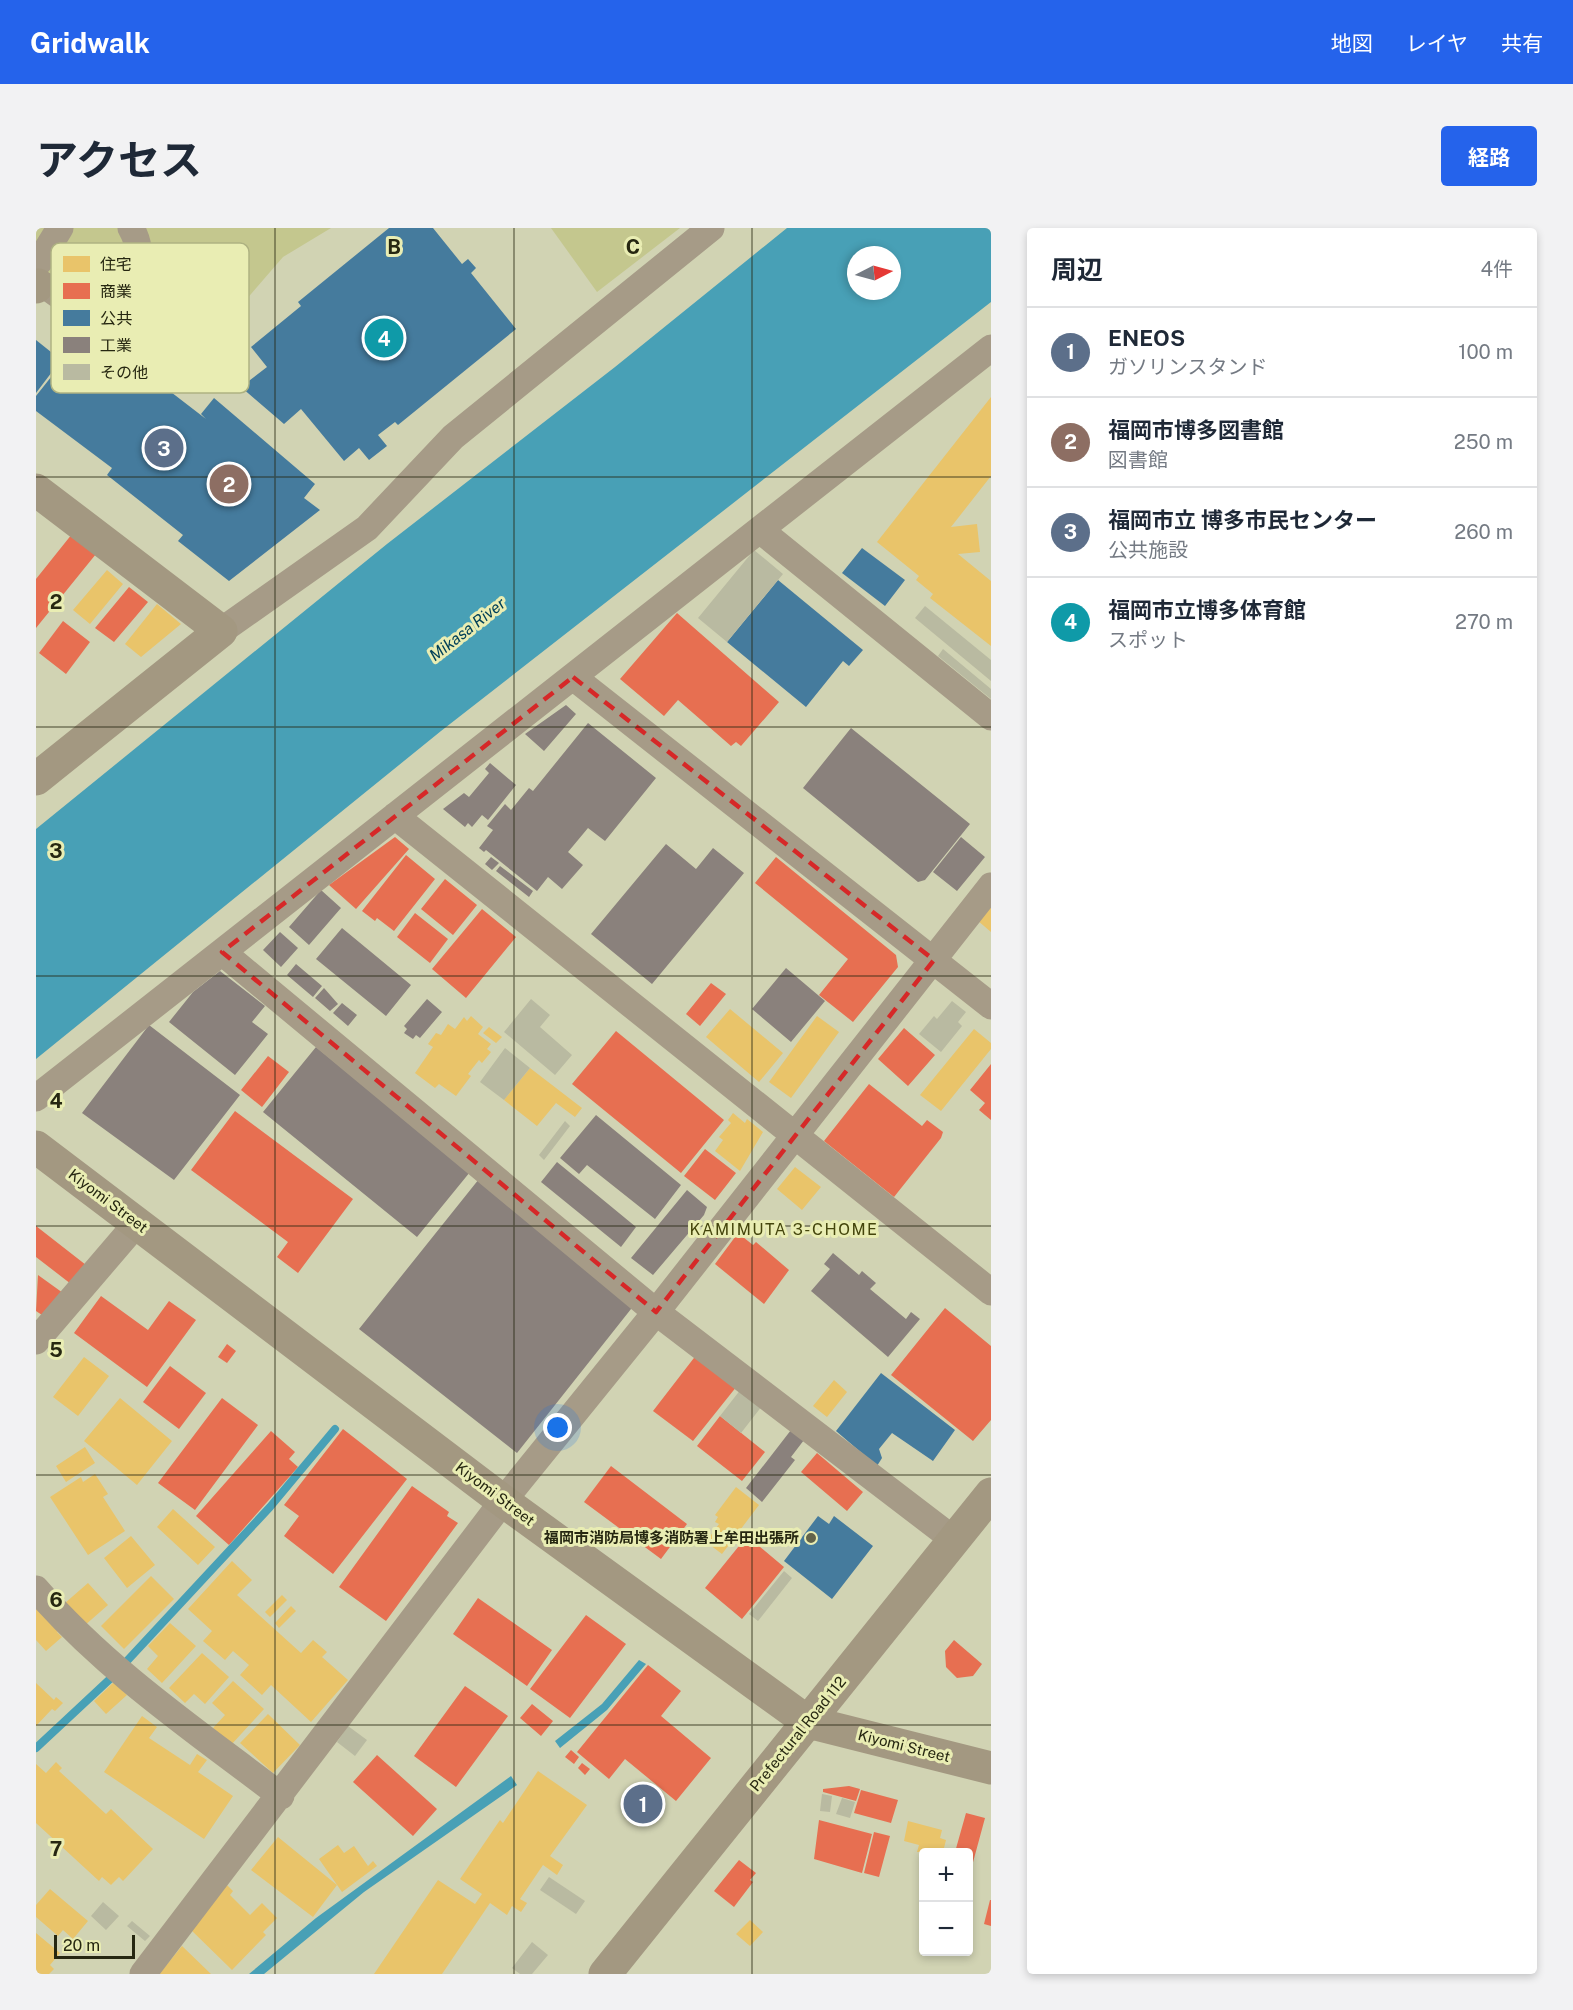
<!DOCTYPE html>
<html lang="ja">
<meta charset="utf-8">
<style>
:root{--surface:#fff;--page:#f2f2f3;--text:#1f2937;--muted:#747a83;--line:#e0e1e3;--accent:#2563eb}
body{margin:0;font-family:"Public Sans","Noto Sans JP",sans-serif;background:var(--page);color:var(--text)}
.controls{position:absolute;right:18px;bottom:18px;display:grid;overflow:hidden;border-radius:6px;box-shadow:0 3px 9px #0003}
.controls button{width:54px;height:54px;display:grid;place-items:center;padding:0;border:0;border-bottom:2px solid var(--line);background:var(--surface);color:var(--text);font:30px sans-serif}
.compass{position:absolute;left:811px;top:18px;width:54px;height:54px;border-radius:50%;background:var(--surface);box-shadow:0 3px 9px #0003;rotate:84deg}
.scale{position:absolute;left:18px;bottom:15px;width:81px;box-sizing:border-box;padding-left:6px;border:3px solid #262711;border-top:0;font-size:16px;line-height:21px;white-space:nowrap;color:#262711;-webkit-text-stroke:4px #e9edb3;paint-order:stroke}
.you{position:absolute;left:522px;top:1200px;width:21px;height:21px;margin:-15px;border:4px solid #fff;border-radius:50%;background:#1a73e8;box-shadow:0 0 0 9px #1a73e833}
.badge{display:grid;place-items:center;width:39px;height:39px;border-radius:50%;background:var(--accent);color:#fff;font-size:20px;font-weight:700}
.pin{position:absolute;translate:-50% -50%;border:3px solid #fff;box-shadow:0 2px 6px #0006}
.list{margin:0;padding:0;list-style:none}
h2{display:flex;justify-content:space-between;align-items:center;height:78px;margin:0;padding:0 24px;font-size:26px}
h2 small{font-size:20px;font-weight:400;color:var(--muted)}
.list li{display:grid;grid-template-columns:39px 1fr auto;gap:18px;align-items:center;box-sizing:border-box;height:90px;padding:0 24px;border-top:2px solid var(--line)}
.list b{display:block;font-size:22px;white-space:nowrap}
.list p{margin:0;font-size:20px;white-space:nowrap;color:var(--muted)}
.list em{font-size:20px;font-style:normal;color:var(--muted)}
.map{position:relative;flex:none;width:955px;height:1746px;overflow:hidden;border-radius:6px}
header{display:flex;align-items:center;gap:36px;box-sizing:border-box;height:84px;padding:0 30px;background:var(--accent);color:#fff}
header strong{font-size:28px}
nav{display:flex;gap:33px;margin-inline-start:auto;font-size:21px}
.intro{display:flex;align-items:center;justify-content:space-between;box-sizing:border-box;height:144px;padding:0 36px}
h1{margin:0;font-size:42px}
.button{padding:15px 27px;border-radius:6px;background:var(--accent);color:#fff;font-size:21px;font-weight:700}
main{display:flex;gap:36px;padding:0 36px}
aside{flex:1;background:var(--surface);border-radius:6px;box-shadow:0 3px 9px #0003}
.map>svg:first-child{display:block}
.green{fill:#c4c78e}
.water{fill:#48a0b6;fill-rule:evenodd}
.homes{fill:#e9c46a}
.shops{fill:#e76f51}
.public{fill:#457b9d}
.industry{fill:#8a817c}
.lines{fill:none;stroke-linecap:round;stroke-linejoin:round}
.stream{stroke:#48a0b6;stroke-width:8}
.building{fill:#b9baa1}
.street{stroke:#a69b87;stroke-width:27}
.secondary{stroke:#a39881;stroke-width:33}
.marked{fill:none;stroke:#d62828;stroke-width:4.5;stroke-dasharray:12 8;stroke-linejoin:round}
.grid{fill:none;stroke:#262711;stroke-width:1.5;stroke-opacity:0.55}
.poi-dot{fill:#62634a;stroke:#e9edb3;stroke-width:2}
.labels{text-anchor:middle;stroke-width:6;stroke-linejoin:round;paint-order:stroke}
.street-label{font-size:15px;fill:#262711;stroke:#e9edb3}
.poi-label{font-size:15px;font-weight:bold;fill:#262711;stroke:#e9edb3;text-anchor:end}
.water-label{font-size:16px;font-style:italic;fill:#004058;stroke:#e9edb3}
.neighbourhood-label{font-size:16px;letter-spacing:1.5px;fill:#44450c;stroke:#e9edb3}
.key{fill:#e9edb3;stroke:#aeb282;stroke-width:1.5}
.key-label{font-size:16px;fill:#262711}
.grid-label{font-size:20px;text-anchor:middle;font-weight:bold;fill:#262711;stroke:#e9edb3;stroke-width:6;stroke-linejoin:round;paint-order:stroke}
</style>
<header>
<strong>Gridwalk</strong>
<nav><a>地図</a><a>レイヤ</a><a>共有</a></nav>
</header>
<div class="intro"><h1>アクセス</h1><a class="button">経路</a></div>
<main>
<div class="map">
<svg width="955" height="1746" viewBox="0 0 955 1746">
<rect width="100%" height="100%" fill="#d1d3b3"/>
<!-- green -->
<path class="green" d="M0 0H295L247 29 145 147 0 37Z
M515 0H644L561 64Z"/>
<!-- water -->
<path class="water" d="M751 0H955V74L405 503 0 831V601L351 316 579 139ZM820 27H856V63H820Z
M603 1432 610 1436 571 1482 524 1520 519 1513 566 1476Z
M475 1548 481 1557 328 1664 228 1746H213L280 1690Z"/>
<!-- homes -->
<path class="homes" d="M955 169V248L915 299 941 296 944 324 922 326 955 353V418L894 370 897 366 880 352 883 348 841 314Z
M71 342 87 356 54 396 37 382Z
M121 376 145 396 105 429 89 416Z
M955 676V704L941 692Z
M694 781 747 825 723 854 670 809Z
M435 788 447 799 442 806 455 816 451 821 455 824 446 835 443 832 432 846 435 848 420 868 403 856 399 860 379 845 397 819 392 816 400 805 405 807 412 796 419 801 428 789 431 793Z
M781 788 803 804 755 870 733 854Z
M453 799 466 809 460 815 447 805Z
M938 801 955 815V821L905 883 884 867Z
M494 840 546 880 539 889 520 875 501 898 468 872Z
M697 885 709 895 711 891 727 904 704 943 679 923 687 912 683 909 695 895 692 892Z
M759 939 785 959 766 982 741 961Z
M48 1129 73 1148 42 1188 17 1169Z
M798 1152 811 1164 791 1189 777 1178Z
M84 1170 136 1213 101 1257 48 1213Z
M49 1219 59 1235 30 1254 20 1238Z
M59 1246 72 1266 67 1269 89 1303 52 1327 14 1269 45 1249 47 1254Z
M700 1259 723 1277 686 1326 670 1314 683 1296 679 1294 682 1289 679 1287Z
M137 1281 179 1319 162 1337 121 1299Z
M95 1308 119 1337 91 1360 68 1330Z
M196 1333 216 1352 201 1367 265 1425 277 1412 291 1424 286 1429 312 1452 275 1494 235 1457 226 1467 204 1447 213 1437 197 1423 189 1432 167 1413 176 1403 152 1381Z
M115 1348 138 1371 88 1421 65 1398Z
M52 1355 72 1377 48 1398 29 1375Z
M246 1367 251 1372 234 1389 229 1384Z
M0 1375 23 1401 21 1404 26 1409 10 1423 0 1412Z
M255 1378 260 1383 243 1400 239 1395Z
M134 1395 160 1418 126 1455 111 1441 122 1428 112 1418Z
M166 1425 193 1449 169 1476 158 1466 149 1475 133 1460Z
M197 1453 228 1481 195 1517 177 1500 189 1487 176 1475Z
M78 1454 91 1467 70 1486 58 1473Z
M0 1455 18 1472 20 1469 27 1475 19 1483 16 1481 0 1498Z
M232 1486 264 1517 237 1545 204 1515Z
M106 1488 121 1499 113 1510 154 1537 161 1526 171 1532 162 1544 197 1568 168 1611 68 1544Z
M20 1534 26 1540 23 1543 70 1586 75 1581 117 1621 87 1653 83 1649 75 1657 66 1649 63 1653 0 1595V1536L10 1545Z
M502 1543 551 1577 514 1628 527 1637 521 1647 507 1637 484 1671 491 1675 485 1684 476 1678 471 1687 454 1675 406 1746H338L402 1652 439 1676 446 1666 424 1651 464 1592 467 1595Z
M872 1593 906 1602 904 1610 910 1612 907 1624H881L883 1617 868 1613Z
M242 1609 301 1657 277 1689 215 1642Z
M302 1617 308 1625 318 1618 332 1638 337 1633 341 1638 306 1664 283 1631Z
M188 1654 197 1663 194 1667 214 1687 226 1675 241 1690 227 1704 230 1707 196 1742 151 1698Z
M14 1661 52 1693 37 1711 27 1702 22 1708 0 1689V1677Z
M714 1692 727 1704 714 1718 700 1706Z
M0 1705 24 1725 14 1737 18 1741 13 1746H0Z
M146 1718 175 1746H123Z"/>
<!-- shops -->
<path class="shops" d="M36 306 60 326 0 400V351Z
M93 359 112 374 78 414 59 400Z
M641 385 743 474 705 518 700 514 695 518 642 472 628 488 584 451Z
M27 393 54 414 30 446 3 425Z
M359 609 373 621 320 681 293 657Z
M370 627 399 651 358 703 341 690 339 693 326 683Z
M740 629 860 727 862 739 817 794 783 767 812 731 719 655Z
M409 651 441 677 417 707 385 681Z
M446 681 480 709 430 770 396 741Z
M379 685 412 711 394 735 361 709Z
M675 755 690 766 664 798 650 786Z
M868 800 899 827 872 858 842 831Z
M580 803 688 892 645 945 536 856Z
M232 828 253 844 226 879 205 862Z
M955 836V892L943 882 949 875 934 862Z
M833 856 886 898 891 892 907 904 905 910 858 969 788 913Z
M199 883 317 971 262 1045 241 1029 252 1014 155 942Z
M669 921 700 945 679 972 648 948Z
M0 998 50 1037 35 1056 0 1029Z
M702 1005 717 1017 720 1014 753 1042 728 1076 679 1036Z
M2 1047 27 1065 9 1089 0 1083Z
M65 1068 112 1102 133 1073 160 1092 111 1159 38 1105Z
M909 1080 955 1118V1192L937 1213 855 1147Z
M191 1116 200 1123 191 1135 182 1129Z
M661 1126 701 1158 657 1213 617 1183Z
M134 1138 170 1165 143 1201 107 1174Z
M186 1170 222 1197 159 1282 122 1255Z
M684 1188 729 1224 706 1253 661 1218Z
M307 1201 371 1251 297 1346 248 1308 263 1288 248 1277Z
M235 1203 259 1224 253 1231 262 1239 193 1317 160 1288Z
M781 1225 827 1264 811 1283 765 1244Z
M575 1238 651 1296 625 1331 548 1274Z
M376 1258 413 1284 411 1288 422 1295 350 1393 303 1359Z
M711 1308 748 1339 706 1391 669 1360Z
M442 1370 516 1422 491 1458 417 1406Z
M550 1387 590 1416 534 1490 494 1461Z
M918 1412 946 1436 937 1448 921 1450 910 1439 909 1423Z
M612 1437 645 1463 625 1488 675 1530 640 1573 589 1531 573 1551 541 1524Z
M429 1458 472 1488 420 1559 378 1528Z
M496 1476 517 1493 505 1508 484 1490Z
M535 1522 543 1529 538 1536 529 1529Z
M341 1527 401 1581 377 1608 317 1554Z
M546 1535 554 1541 549 1547 542 1540Z
M813 1558 824 1561 820 1573 787 1564V1561Z
M825 1562 862 1572 855 1595 818 1585Z
M930 1585 949 1590 933 1649V1624H919Z
M783 1592 836 1606 826 1645 778 1631Z
M838 1604 854 1608 843 1649 828 1645Z
M703 1632 720 1645 714 1652 717 1654 698 1679 678 1663Z
M954 1672H955V1698L948 1696Z"/>
<!-- public -->
<path class="public" d="M353 0H397L426 36 432 31 440 40 435 45 480 101 362 197 359 194 342 207 351 218 333 232 323 220 308 233 265 181 248 196 205 159 231 139 215 119 265 78 262 74Z
M53 101 170 191 165 186 178 170 279 256 268 270 284 282 193 353 142 313 147 307 71 247 76 240 0 183V168Z
M0 112 25 132 0 165Z
M826 320 869 352 849 378 806 345Z
M742 352 827 422 813 438 807 433 770 479 691 414Z
M845 1145 919 1202 897 1233 856 1205 843 1221 846 1230 841 1238 800 1203Z
M782 1288 793 1296 798 1288 837 1318 796 1371 748 1333Z"/>
<!-- industry -->
<path class="industry" d="M530 477 540 486 508 523 489 506Z
M552 495 620 550 569 613 552 600 532 624 547 637 526 661 512 649 501 663 450 622 448 624 443 620 457 602 451 598 469 576 475 582 493 560 497 563Z
M815 500 934 596 889 652 882 654 767 560Z
M454 535 480 557 452 592 446 587 436 599 432 595 429 599 407 581 428 565 433 569 453 545 449 541Z
M925 609 949 629 921 663 897 644Z
M630 616 660 641 677 620 708 645 616 756 555 706Z
M455 629 463 635 456 642 449 636Z
M464 638 497 663 493 669 460 643Z
M285 662 305 680 273 717 253 699Z
M306 700 375 757 350 788 280 731Z
M244 704 262 720 245 739 227 722Z
M260 736 286 758 277 769 251 747Z
M750 740 789 773 755 814 716 781Z
M184 743 229 778 216 794 232 806 199 847 133 794 157 764Z
M288 760 302 776 294 783 279 770Z
M391 771 406 784 384 810 380 807 377 811 368 805 371 801 368 798Z
M306 775 321 787 312 798 297 785Z
M113 797 204 867 138 952 46 885Z
M280 819 434 944 381 1009 227 884Z
M560 887 645 957 619 991 551 937 543 946 524 930Z
M521 934 600 999 585 1019 505 954Z
M443 951 594 1072 595 1081 481 1225 323 1101Z
M651 962 671 979 668 987 617 1047 595 1030Z
M797 1025 823 1047 826 1043 840 1055 834 1061 870 1091 875 1084 884 1091 852 1129 775 1063 794 1041 788 1036Z
M755 1202 768 1212 755 1229 759 1232 726 1274 710 1260Z"/>
<g class="lines">
<!-- stream -->
<path class="stream" d="M90 1434 234 1279 299 1201
M0 1520 74 1451"/>
</g>
<!-- building -->
<path class="building" d="M718 322 747 346 691 414 662 390Z
M889 378 955 432V453L879 390Z
M907 421 955 461V471L902 428Z
M495 771 514 787 504 799 536 827 519 847 468 804Z
M916 773 930 784 922 794 926 798 905 824 883 806 898 788 901 791Z
M469 820 494 840 468 872 444 854Z
M529 893 534 898 508 932 503 927Z
M705 1161 726 1178 705 1205 684 1188Z
M748 1343 756 1350 722 1393 713 1386Z
M312 1498 331 1512 319 1528 301 1514Z
M786 1566 796 1568 794 1584 784 1583Z
M806 1570 819 1574 814 1590 800 1586Z
M513 1649 549 1673 540 1686 504 1662Z
M67 1674 83 1688 70 1702 55 1688Z
M96 1693 114 1708 109 1713 91 1698Z
M496 1714 512 1727 496 1746H484L476 1740Z"/>
<g class="lines">
<!-- street -->
<path class="street" d="M3 34 24 0
M10 58 49 86 75 100C98 76 113 31 95 0
M724 302 955 489
M185 403 331 300 417 209 675 0
M537 449 955 778
M359 588 955 1064
M186 724 620 1084 917 1311
M0 870 955 120
M0 1113 101 995
M0 1361C70 1442 160 1503 245 1568
M107 1746 467 1273 620 1084 955 658"/>
<!-- secondary -->
<path class="secondary" d="M0 59 2 57
M0 262 185 403 0 551
M0 919 467 1273 772 1494 955 1540
M569 1746 955 1266"/>
</g>
<!-- marked area -->
<path class="marked" d="M537 449 898 732 620 1084 186 724Z"/>
<!-- grid -->
<path class="grid" d="M239 0V1746M478 0V1746M716 0V1746M0 249H955M0 499H955M0 748H955M0 998H955M0 1247H955M0 1497H955"/>
<!-- markers -->
<circle class="poi-dot" cx="775" cy="1310" r="6"/>
<g class="labels">
<!-- street labels -->
<g class="street-label">
<text transform="translate(72 973) rotate(37)" y="5">Kiyomi Street</text>
<text transform="translate(459 1266) rotate(37)" y="5">Kiyomi Street</text>
<text transform="translate(762 1506) rotate(-51)" y="5">Prefectural Road 112</text>
<text transform="translate(868 1518) rotate(14)" y="5">Kiyomi Street</text>
</g>
<!-- poi labels -->
<g class="poi-label">
<text x="763" y="1315">福岡市消防局博多消防署上牟田出張所</text>
</g>
<!-- water labels -->
<g class="water-label">
<text transform="translate(431 401) rotate(-38)" y="6">Mikasa River</text>
</g>
<!-- neighbourhood labels -->
<g class="neighbourhood-label">
<text x="748" y="1007">KAMIMUTA 3-CHOME</text>
</g>
</g>
<!-- legend -->
<rect x="15" y="15" width="198" height="150" rx="9" class="key"/>
<rect x="27" y="28" width="27" height="16" fill="#e9c46a"/>
<rect x="27" y="55" width="27" height="16" fill="#e76f51"/>
<rect x="27" y="82" width="27" height="16" fill="#457b9d"/>
<rect x="27" y="109" width="27" height="16" fill="#8a817c"/>
<rect x="27" y="136" width="27" height="16" fill="#b9baa1"/>
<g class="key-label">
<text x="64" y="42">住宅</text>
<text x="64" y="69">商業</text>
<text x="64" y="96">公共</text>
<text x="64" y="123">工業</text>
<text x="64" y="150">その他</text>
</g>
<g class="grid-label">
<text x="358" y="26">B</text>
<text x="597" y="26">C</text>
<text x="20" y="381">2</text>
<text x="20" y="630">3</text>
<text x="20" y="880">4</text>
<text x="20" y="1129">5</text>
<text x="20" y="1379">6</text>
<text x="20" y="1628">7</text>
</g>
</svg>
<div class="controls">
<button>+</button>
<button>−</button>
</div>
<svg class="compass" viewBox="-18 -18 36 36"><path d="M0-13l5 13h-10z" fill="#e53935"/><path d="M0 13l5-13h-10z" fill="#747a83"/></svg>
<div class="scale">20 m</div>
<div class="you"></div>
<div class="pin badge" style="left:607px;top:1576px;background:#5c6f8a">1</div>
<div class="pin badge" style="left:193px;top:256px;background:#8d6e63">2</div>
<div class="pin badge" style="left:128px;top:220px;background:#5c6f8a">3</div>
<div class="pin badge" style="left:348px;top:110px;background:#0f9aa8">4</div>
</div>
<aside>
<h2>周辺<small>4件</small></h2>
<ul class="list">
<li><span class="badge" style="background:#5c6f8a">1</span><div><b>ENEOS</b><p>ガソリンスタンド</p></div><em>100 m</em></li>
<li><span class="badge" style="background:#8d6e63">2</span><div><b>福岡市博多図書館</b><p>図書館</p></div><em>250 m</em></li>
<li><span class="badge" style="background:#5c6f8a">3</span><div><b>福岡市立 博多市民センター</b><p>公共施設</p></div><em>260 m</em></li>
<li><span class="badge" style="background:#0f9aa8">4</span><div><b>福岡市立博多体育館</b><p>スポット</p></div><em>270 m</em></li>
</ul>
</aside>
</main>
